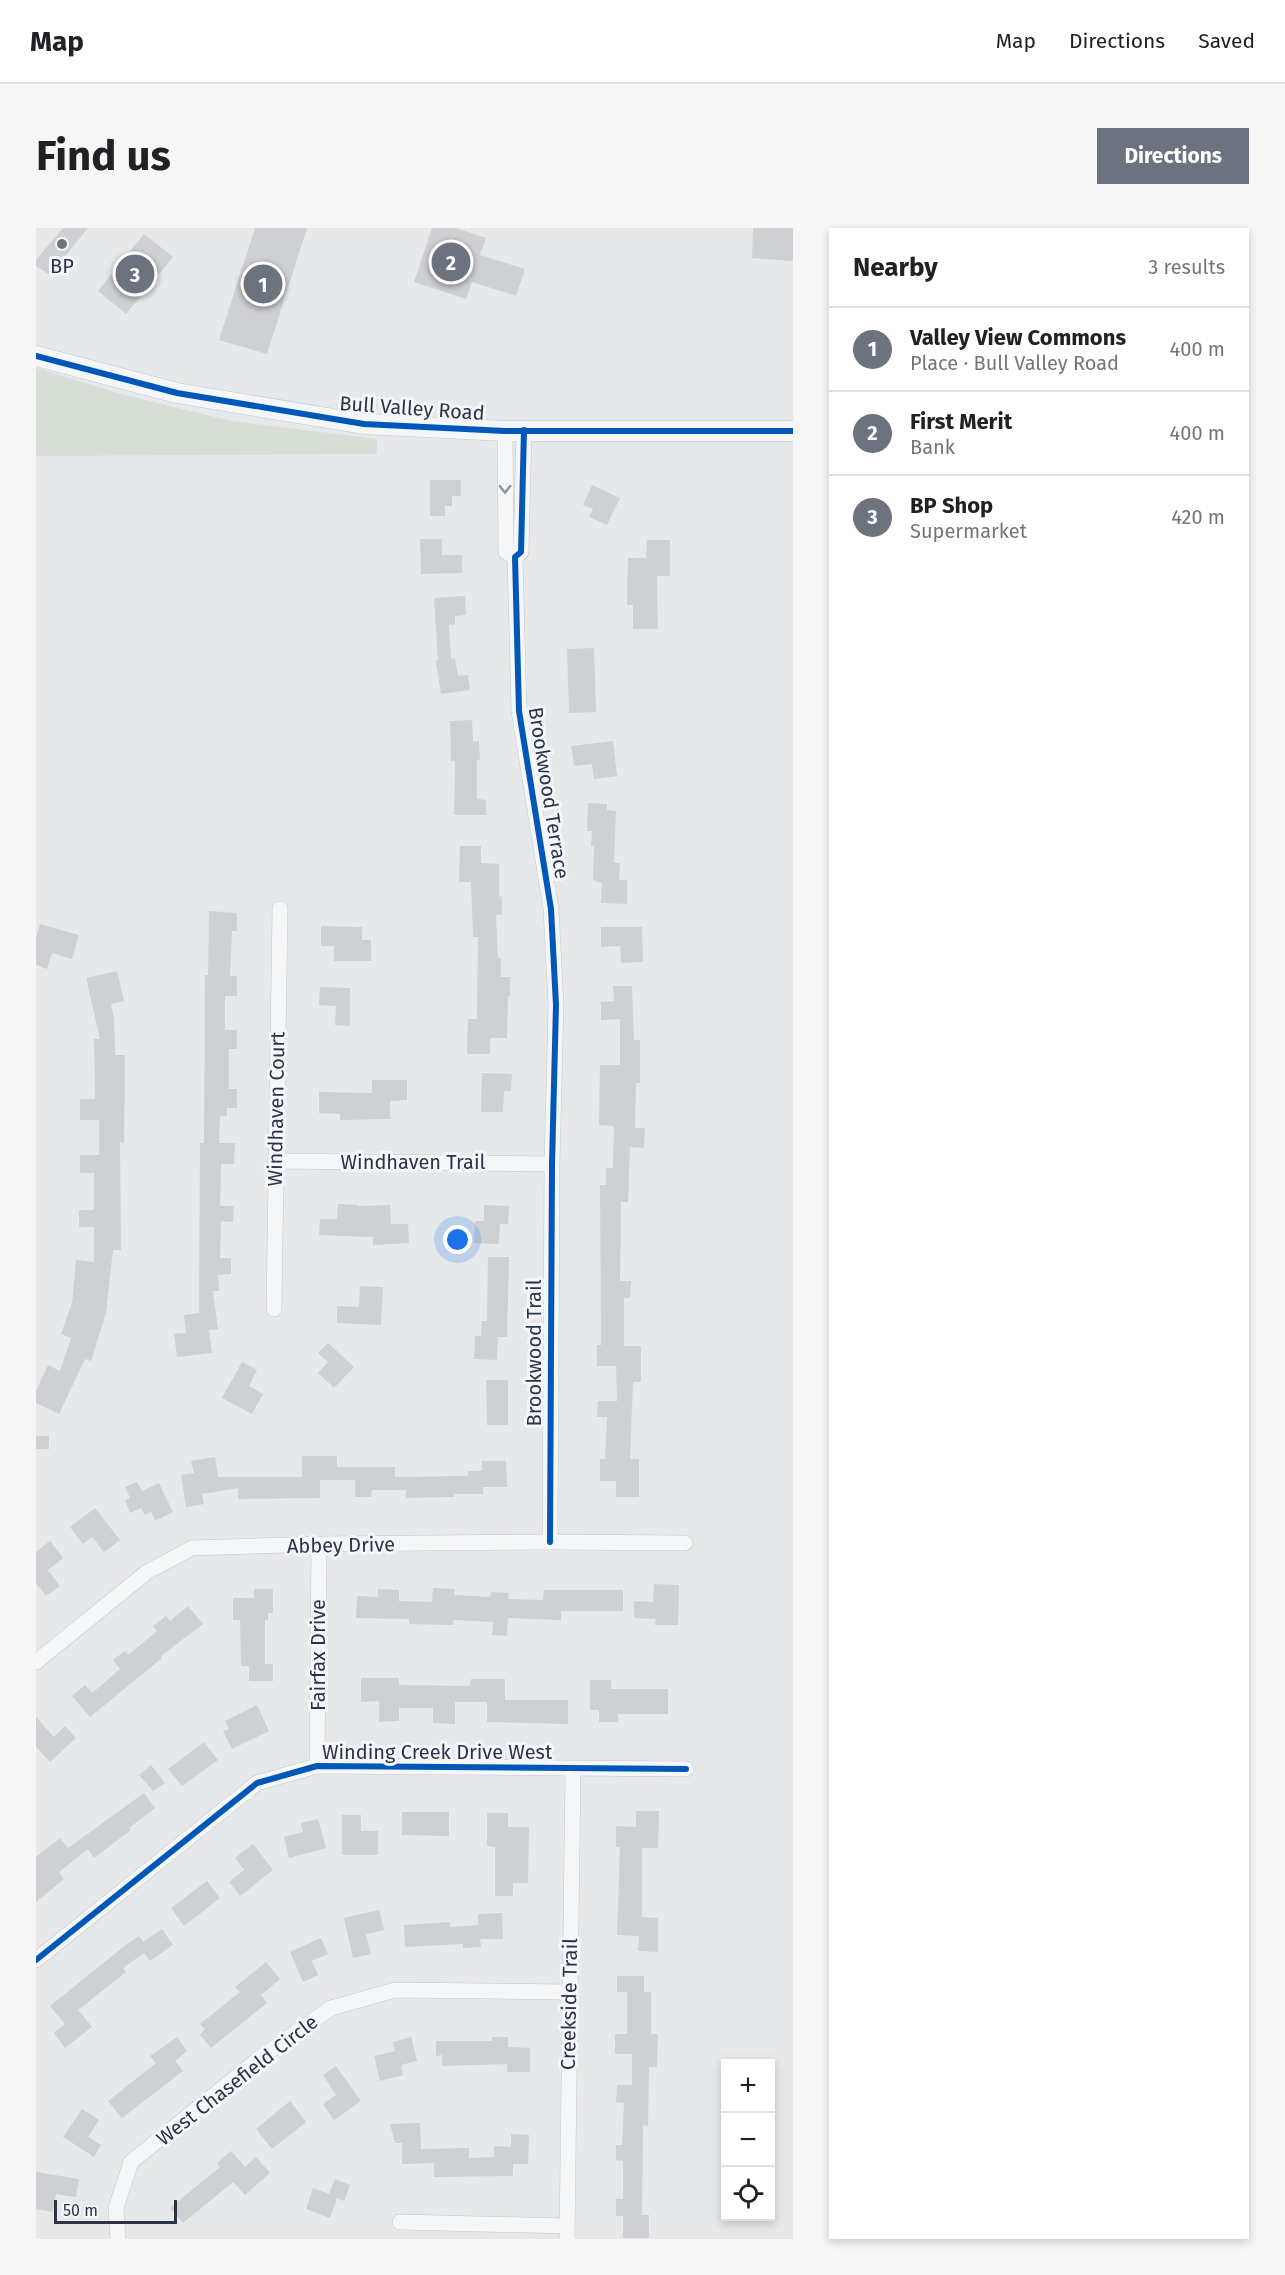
<!DOCTYPE html>
<meta charset="utf-8">
<style>
:root{--surface:#fff;--page:#f6f6f6;--text:#202124;--muted:#757577;--line:#e0e0e0;--accent:#6c737f}
body{margin:0;font-family:"Fira Sans",sans-serif;background:var(--page);color:var(--text)}
.controls{position:absolute;right:18px;bottom:18px;display:grid;overflow:hidden;border-radius:0px;box-shadow:0 3px 9px #0003}
.controls button{width:54px;height:54px;display:grid;place-items:center;padding:0;border:0;border-bottom:2px solid var(--line);background:var(--surface);color:var(--text);font:30px sans-serif}
.scale{position:absolute;left:18px;bottom:15px;width:123px;box-sizing:border-box;padding-left:6px;border:3px solid #2b3445;border-top:0;font-size:16px;line-height:21px;white-space:nowrap;color:#2b3445;-webkit-text-stroke:4px #f4f6f9;paint-order:stroke}
.you{position:absolute;left:422px;top:1012px;width:21px;height:21px;margin:-15px;border:4px solid #fff;border-radius:50%;background:#1a73e8;box-shadow:0 0 0 9px #1a73e833}
.badge{display:grid;place-items:center;width:39px;height:39px;border-radius:50%;background:var(--accent);color:#fff;font-size:20px;font-weight:700}
.pin{position:absolute;translate:-50% -50%;border:3px solid #fff;box-shadow:0 2px 6px #0006}
.list{margin:0;padding:0;list-style:none}
h2{display:flex;justify-content:space-between;align-items:center;height:78px;margin:0;padding:0 24px;font-size:26px}
h2 small{font-size:20px;font-weight:400;color:var(--muted)}
.list li{display:grid;grid-template-columns:39px 1fr auto;gap:18px;align-items:center;box-sizing:border-box;height:84px;padding:0 24px;border-top:2px solid var(--line)}
.list b{display:block;font-size:22px;white-space:nowrap}
.list p{margin:0;font-size:20px;white-space:nowrap;color:var(--muted)}
.list em{font-size:20px;font-style:normal;color:var(--muted)}
.icon{flex:none;width:33px;height:33px;fill:none;stroke:currentColor;stroke-width:2;stroke-linecap:round;stroke-linejoin:round}
.map{position:relative;flex:none;width:757px;height:2011px;overflow:hidden;border-radius:0px}
header{display:flex;align-items:center;gap:36px;box-sizing:border-box;height:84px;padding:0 30px;background:var(--surface);border-bottom:2px solid var(--line)}
header strong{font-size:28px}
nav{display:flex;gap:33px;margin-inline-start:auto;font-size:21px}
.intro{display:flex;align-items:center;justify-content:space-between;box-sizing:border-box;height:144px;padding:0 36px}
h1{margin:0;font-size:42px}
.button{padding:15px 27px;border-radius:0px;background:var(--accent);color:#fff;font-size:21px;font-weight:700}
main{display:flex;gap:36px;padding:0 36px}
aside{flex:1;background:var(--surface);border-radius:0px;box-shadow:0 3px 9px #0003}
.map>svg:first-child{display:block}
.grass{fill:#d6ded6}
.building{fill:#ced0d3}
.lines{fill:none;stroke-linecap:round;stroke-linejoin:round}
.minor-casing{stroke:#c4c6c8;stroke-width:16}
.tertiary-casing{stroke:#c4c6c8;stroke-width:21}
.minor{stroke:#f5f6f7;stroke-width:15}
.tertiary{stroke:#f5f6f7;stroke-width:20}
.cycleway-casing{stroke:#f4f6f9;stroke-width:10}
.cycleway{stroke:#0057b8;stroke-width:6}
.oneway{stroke:#90959e}
.poi-dot{fill:#6c737f;stroke:#f4f6f9;stroke-width:2}
.labels{text-anchor:middle;stroke-width:6;stroke-linejoin:round;paint-order:stroke}
.poi-label{font-size:20px;fill:#2b3445;stroke:#f4f6f9}
.street-label{font-size:20px;fill:#2b3445;stroke:#f4f6f9}
</style>
<header>
<strong>Map</strong>
<nav><a>Map</a><a>Directions</a><a>Saved</a></nav>
</header>
<div class="intro"><h1>Find us</h1><a class="button">Directions</a></div>
<main>
<div class="map">
<svg width="757" height="2011" viewBox="0 0 757 2011">
<rect width="100%" height="100%" fill="#e6e8ea"/>
<!-- grass -->
<path class="grass" d="M0 140 85 166 195 193 341 211V226L0 228Z"/>
<!-- building -->
<path class="building" d="M27 0H52L14 47 0 38V32Z
M219 0H271L231 126 183 112Z
M396 0H420L450 10 444 27 489 41 480 68 436 54 430 71 378 54Z
M717 0H757V33L716 30Z
M108 6 137 29 90 86 62 63Z
M394 252H425V268H416V278H409V288H394Z
M556 257 584 270 571 297 553 289 557 281 547 277Z
M384 311H406V327H426V345L385 346Z
M611 312H634V348H621L622 401H597V377H591L592 330H610Z
M429 368 430 387 419 388V396L413 397 415 431 419 430 422 448 432 447 434 462 405 466 400 433 402 432 398 370Z
M558 420 560 484 533 485 531 421Z
M436 492 437 514 443 513 444 532H441V571L450 572V587H418L419 533H415L414 493Z
M577 513 581 548 558 551 556 536 538 538 535 518Z
M552 575 571 576V582L580 583 578 635H584L583 652H591V676L565 675 566 655 557 652 558 618H555L556 603H551Z
M424 618H445V635L463 636V669L466 668V686L460 687 462 730H465V749H474V768H472L471 810H454V826H431L432 791H441L442 709H437L435 654H423Z
M173 683 201 685V703H196L194 748H201V768H189V802H201V821H193V861H201V880H191V888H184L183 915H199L198 936H185L184 978H198L197 994 185 993 184 1030H195V1046L182 1047 183 1063H177L182 1101 173 1102 176 1125 141 1129 138 1106 150 1105 148 1087 163 1085 164 915H168L169 747H172Z
M4 696 43 707 36 731 16 725 11 741 0 737V710Z
M285 698 326 699V712H335V733H298V718H285Z
M565 699H606L607 734 585 735 584 718 565 719Z
M81 743 88 773 75 776 78 791 79 827H89L88 915 84 914 85 1022H77L70 1085 55 1133 49 1131 23 1186 0 1175V1163L12 1137 24 1143 35 1110 25 1106 36 1075 40 1032 58 1034V999H43V982H58V945H44V927H63V892H44V871H59L58 811H64L50 750Z
M577 758H596L598 812H604V855H600L599 900H609L608 920 594 919 592 974H585L584 1053H595L594 1070H588V1118H605V1154H597L594 1231H603V1269H580V1253H564V1231H569L571 1189H561L562 1173H581L580 1138H561V1117H565L564 957H570V940H577L578 898 563 897 564 837H584V791L565 792V774L578 773Z
M284 759 314 760V798L299 797 300 778 283 777Z
M446 845 476 846 475 863H468L467 884H445Z
M336 852H371V872L354 873V891L304 892V886L283 885V864L336 865Z
M302 976 322 977V978L354 977 355 996H372L373 1015 337 1017V1009L283 1007 284 991H301Z
M448 977 473 978 472 996H464L463 1016 438 1015 439 993H448Z
M452 1029H473L471 1109H462L461 1132 438 1131 439 1108H445L446 1093H451Z
M324 1058 347 1059 345 1097 301 1095V1078L323 1079Z
M292 1115 318 1139 298 1160 282 1145 292 1134 282 1125Z
M206 1134 221 1142 213 1158 227 1166 216 1186 186 1170Z
M450 1152H472V1197H451Z
M0 1208H13V1221H0Z
M266 1228H301V1239H359V1249L432 1248V1243H446V1233H470L471 1259H447V1266H418V1269L370 1270V1262H336L335 1269H319V1252H284V1270L202 1271V1260L166 1266 168 1276 150 1279 145 1247 158 1245 155 1233 179 1229 182 1249H266Z
M101 1254 106 1263 123 1255 137 1284 119 1293 115 1284 109 1287 105 1280 94 1285 89 1272 94 1270 89 1259Z
M59 1280 84 1312 68 1324 56 1309 47 1316 34 1299Z
M14 1313 27 1330 12 1342 24 1358 10 1368 0 1355V1324Z
M618 1356 643 1357 642 1397H619L620 1391 598 1390V1373L617 1374Z
M397 1360 419 1361 418 1367 454 1369 455 1364 473 1365 472 1371 507 1372 508 1362H587V1383H525V1392L472 1390 471 1408 456 1407 457 1394 418 1392 417 1397 373 1396V1391L320 1390 321 1368 342 1369V1361L363 1362V1373L396 1374Z
M218 1361H237V1385H232V1392H229V1436H237V1453H213V1438H205L204 1392H197V1370H218Z
M152 1378 167 1396 125 1428 126 1430 54 1489 36 1468 49 1457 56 1465 84 1441 77 1432 89 1423 92 1427 121 1403 117 1398 130 1388 134 1393Z
M325 1450H363V1457L434 1458 435 1451H469V1472H532V1496L451 1494V1474H419V1496L397 1495V1480H363V1493L343 1494V1473L325 1474Z
M554 1452H575V1461H632V1486H582V1494H563V1482H554Z
M221 1477 233 1503 196 1521 187 1503 193 1501 189 1493Z
M0 1489 18 1509 29 1498 40 1510 14 1534 0 1519Z
M168 1514 182 1532 146 1558 132 1541Z
M115 1537 129 1555 117 1563 103 1547Z
M108 1565 119 1580 93 1600 95 1602 58 1630 52 1621 23 1644 28 1651 0 1674V1629L24 1610 32 1620Z
M600 1583H623L622 1620H606V1689L622 1690V1724L602 1723 603 1708 581 1707 584 1619H580V1598L600 1599Z
M366 1584H413V1608L366 1607Z
M451 1585H472V1599H493L492 1655H477V1668H459V1619L451 1618Z
M306 1587H325V1603H342V1627H306Z
M282 1591 290 1620 253 1630 248 1609 267 1604 265 1595Z
M217 1616 237 1642 204 1668 193 1654 208 1642 199 1630Z
M171 1653 184 1670 148 1698 135 1680Z
M343 1682 348 1702 330 1706 335 1726 317 1730 308 1690Z
M466 1685 467 1711H444L445 1719 427 1720V1716L369 1719 368 1697 414 1694V1699L442 1697V1686Z
M126 1701 137 1717 114 1733 108 1725 87 1740 90 1744 42 1782 56 1799 29 1820 18 1805 29 1796 14 1778 91 1716 103 1708 107 1714Z
M285 1710 292 1726 276 1733 282 1747 267 1754 254 1724Z
M230 1734 244 1751 225 1767 231 1775 175 1820 164 1807 169 1801 164 1796 204 1764 199 1759Z
M581 1748H608V1764H615V1806H622L621 1839H613L612 1898 607 1897 606 1987H613V2010H587V1988H580V1971H587V1933L580 1932V1917H586L588 1875 580 1874 581 1857H596V1826H579V1806H591V1764H581Z
M141 1809 151 1823 139 1833 147 1843 86 1890 72 1873 120 1835 114 1828Z
M375 1809 381 1833 365 1837 367 1847 344 1853 338 1828 359 1823 357 1814Z
M456 1809H472V1819L494 1820V1844H471V1836L406 1838V1827L400 1828V1813H456Z
M300 1838 325 1873 298 1892 287 1876 300 1867 287 1847Z
M254 1873 270 1894 236 1921 220 1901Z
M46 1881 63 1892 52 1909 65 1917 58 1929 27 1909Z
M384 1895 385 1921 433 1920V1930L458 1929V1918L475 1919V1906L493 1907 492 1936H477V1948L398 1949V1935L366 1936V1915H359L354 1896Z
M195 1923 209 1939 220 1929 234 1945 209 1967 197 1954 147 1995 134 1980 184 1939 181 1935Z
M0 1944 43 1951 40 1969 20 1966 17 1984 0 1981Z
M299 1951 314 1957 308 1973 301 1970 294 1990 270 1981 277 1960 293 1966Z"/>
<g class="lines">
<defs>
<path id="minor" d="M488 202 485 324 479 329 483 483 515 681 520 777 516 936 514 1314
M469 203 470 324 479 329
M239 933 516 936
M238 1081 244 681
M0 1434 111 1344 156 1320 283 1316 514 1314 649 1315
M281 1538 283 1316
M0 1732 221 1555 281 1538 650 1541
M364 1994 531 1998
M82 2011 80 1980 95 1934 225 1829 295 1780 359 1762 532 1764
M531 2011 537 1541"/>
<path id="tertiary" d="M0 128 141 165 328 196 469 203H757"/>
</defs>
<!-- minor casing -->
<use href="#minor" class="minor-casing"/>
<!-- tertiary casing -->
<use href="#tertiary" class="tertiary-casing"/>
<!-- minor -->
<use href="#minor" class="minor"/>
<!-- tertiary -->
<use href="#tertiary" class="tertiary"/>
<defs>
<path id="cycleway" d="M0 128 141 165 328 196 469 203H757
M488 202 485 324 479 329 483 483 515 681 520 777 516 936 514 1314
M0 1732 221 1555 281 1538 650 1541"/>
</defs>
<!-- cycleway casing -->
<use href="#cycleway" class="cycleway-casing"/>
<!-- cycleway -->
<use href="#cycleway" class="cycleway"/>
</g>
<!-- one-way arrows -->
<defs><path id="oneway-chevron" d="M-2-3.5L2.5 0L-2 3.5" fill="none" stroke-width="1.6" stroke-linecap="round" stroke-linejoin="round" transform="scale(1.5)"/></defs>
<use class="oneway" href="#oneway-chevron" transform="translate(469 261) rotate(89)"/>
<!-- markers -->
<circle class="poi-dot" cx="26" cy="16" r="6"/>
<g class="labels">
<!-- poi labels -->
<g class="poi-label">
<text x="26" y="45">BP</text>
</g>
<!-- street labels -->
<g class="street-label">
<text transform="translate(376 180) rotate(4)" y="7">Bull Valley Road</text>
<text transform="translate(513 565) rotate(81)" y="7">Brookwood Terrace</text>
<text transform="translate(240 881) rotate(-89)" y="7">Windhaven Court</text>
<text x="377" y="941">Windhaven Trail</text>
<text transform="translate(498 1125) rotate(-90)" y="7">Brookwood Trail</text>
<text transform="translate(305 1317) rotate(-1)" y="7">Abbey Drive</text>
<text transform="translate(282 1427) rotate(-90)" y="7">Fairfax Drive</text>
<text x="401" y="1531">Winding Creek Drive West</text>
<text transform="translate(533 1776) rotate(-89)" y="7">Creekside Trail</text>
<text transform="translate(201 1852) rotate(-38)" y="7">West Chasefield Circle</text>
</g>
</g>
</svg>
<div class="controls">
<button>+</button>
<button>−</button>
<button><svg class="icon" aria-label="locate" viewBox="0 0 24 24"><circle cx="12" cy="12" r="6"/><path d="M12 2v4M12 18v4M2 12h4M18 12h4"/></svg></button>
</div>
<div class="scale">50 m</div>
<div class="you"></div>
<div class="pin badge" style="left:227px;top:56px">1</div>
<div class="pin badge" style="left:415px;top:34px">2</div>
<div class="pin badge" style="left:99px;top:46px">3</div>
</div>
<aside>
<h2>Nearby<small>3 results</small></h2>
<ul class="list">
<li><span class="badge">1</span><div><b>Valley View Commons</b><p>Place · Bull Valley Road</p></div><em>400 m</em></li>
<li><span class="badge">2</span><div><b>First Merit</b><p>Bank</p></div><em>400 m</em></li>
<li><span class="badge">3</span><div><b>BP Shop</b><p>Supermarket</p></div><em>420 m</em></li>
</ul>
</aside>
</main>
